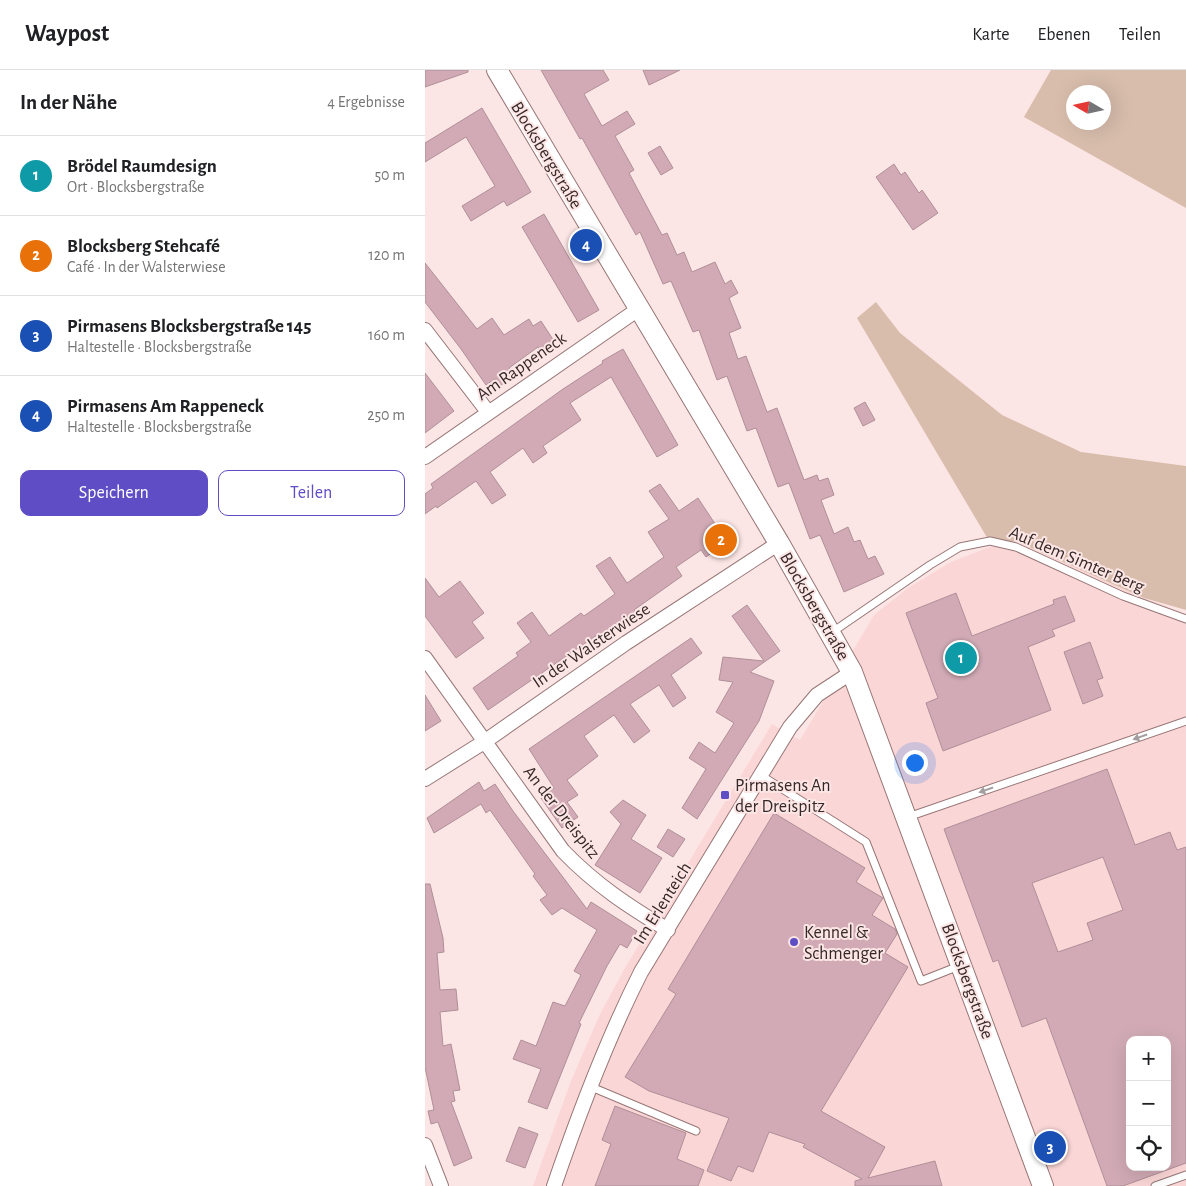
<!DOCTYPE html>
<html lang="de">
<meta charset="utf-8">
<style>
:root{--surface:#fff;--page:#f2f2f2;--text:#202124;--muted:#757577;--line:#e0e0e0;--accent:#5f4dc5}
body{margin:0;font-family:"Alegreya Sans",sans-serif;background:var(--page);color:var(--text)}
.controls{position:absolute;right:15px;bottom:15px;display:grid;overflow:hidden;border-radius:10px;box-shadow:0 5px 20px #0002}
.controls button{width:45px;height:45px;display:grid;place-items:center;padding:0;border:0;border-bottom:1px solid var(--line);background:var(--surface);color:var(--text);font:25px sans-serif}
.compass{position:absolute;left:641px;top:15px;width:45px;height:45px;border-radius:50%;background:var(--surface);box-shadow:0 5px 20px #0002;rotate:279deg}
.you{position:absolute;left:489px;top:692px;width:18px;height:18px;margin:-12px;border:4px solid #fff;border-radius:50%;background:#1a73e8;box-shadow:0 0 0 8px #1a73e833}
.badge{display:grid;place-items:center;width:32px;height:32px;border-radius:50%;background:var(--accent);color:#fff;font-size:16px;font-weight:700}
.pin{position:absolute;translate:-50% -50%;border:2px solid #fff;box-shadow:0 1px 5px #0006}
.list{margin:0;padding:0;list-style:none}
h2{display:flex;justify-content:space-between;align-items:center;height:65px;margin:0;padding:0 20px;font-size:21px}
h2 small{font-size:16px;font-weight:400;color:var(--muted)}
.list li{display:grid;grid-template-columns:32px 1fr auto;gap:15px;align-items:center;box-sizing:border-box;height:80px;padding:0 20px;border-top:1px solid var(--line)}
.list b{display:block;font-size:19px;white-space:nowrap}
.list p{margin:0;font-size:16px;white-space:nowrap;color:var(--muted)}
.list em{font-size:16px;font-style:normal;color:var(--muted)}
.actions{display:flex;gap:10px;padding:15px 20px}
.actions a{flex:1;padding:11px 0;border:1px solid var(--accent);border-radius:10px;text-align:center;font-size:18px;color:var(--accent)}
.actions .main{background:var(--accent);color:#fff}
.icon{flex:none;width:28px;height:28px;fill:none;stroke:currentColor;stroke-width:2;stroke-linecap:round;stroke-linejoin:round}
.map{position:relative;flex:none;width:761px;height:1116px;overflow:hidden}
header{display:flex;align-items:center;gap:30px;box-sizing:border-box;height:70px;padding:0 25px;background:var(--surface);border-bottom:1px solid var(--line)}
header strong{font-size:24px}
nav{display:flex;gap:28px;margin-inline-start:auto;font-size:18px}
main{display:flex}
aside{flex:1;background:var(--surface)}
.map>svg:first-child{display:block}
.built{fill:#fbd6d6;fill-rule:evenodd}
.green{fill:#d8bdac;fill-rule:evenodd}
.building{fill:#d1aab5;stroke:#b08f98;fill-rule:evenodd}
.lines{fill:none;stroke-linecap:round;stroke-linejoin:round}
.lane-casing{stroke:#977676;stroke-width:9}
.street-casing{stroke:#977676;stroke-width:16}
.secondary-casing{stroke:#977676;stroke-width:22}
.lane{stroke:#fff;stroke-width:7}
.street{stroke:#fff;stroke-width:14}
.secondary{stroke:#fff;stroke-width:20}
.oneway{fill:#a59e9e}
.poi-dot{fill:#5f4dc5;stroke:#fce6e5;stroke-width:2}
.labels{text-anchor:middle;stroke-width:4;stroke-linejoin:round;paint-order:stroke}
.street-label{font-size:18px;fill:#362828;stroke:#fce6e5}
.poi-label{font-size:18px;fill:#362828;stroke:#fce6e5;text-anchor:start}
</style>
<header>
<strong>Waypost</strong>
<nav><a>Karte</a><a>Ebenen</a><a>Teilen</a></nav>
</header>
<main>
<aside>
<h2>In der Nähe<small>4 Ergebnisse</small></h2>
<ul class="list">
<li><span class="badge" style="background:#0f9aa8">1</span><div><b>Brödel Raumdesign</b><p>Ort · Blocksbergstraße</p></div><em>50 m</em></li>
<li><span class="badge" style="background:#e8710a">2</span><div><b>Blocksberg Stehcafé</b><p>Café · In der Walsterwiese</p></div><em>120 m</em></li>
<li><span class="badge" style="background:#1a4fb4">3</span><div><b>Pirmasens Blocksbergstraße 145</b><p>Haltestelle · Blocksbergstraße</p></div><em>160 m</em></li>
<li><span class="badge" style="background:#1a4fb4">4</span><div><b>Pirmasens Am Rappeneck</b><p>Haltestelle · Blocksbergstraße</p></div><em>250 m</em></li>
</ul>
<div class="actions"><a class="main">Speichern</a><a>Teilen</a></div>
</aside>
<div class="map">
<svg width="761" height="1116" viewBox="0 0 761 1116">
<rect width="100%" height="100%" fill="#fce6e5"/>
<!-- built -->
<path class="built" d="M591 471 719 528 761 544V1116H108L146 1011 175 944 201 896 347 654 375 670 449 545 483 518 526 492 567 476ZM705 970H742V1097H705Z"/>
<!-- green -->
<path class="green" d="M626 0H761V138L599 47ZM648 22H678V52H648Z
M451 232 475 263 577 345 656 382 761 396V540L719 528 591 471 567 476 432 248Z"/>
<!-- building -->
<path class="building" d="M0 0H43V2L0 17Z
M116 0H178L184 10 159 24 177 56 202 41 210 54 190 66 209 100 204 103 237 165 242 163 252 185 259 182 267 202 290 192 300 214 306 210 313 223 304 228 316 258 304 263 313 289 321 286 342 342 352 338 379 410 392 405 394 411 403 408 409 425 396 430 409 464 423 457 429 472 435 470 443 489 450 486 459 504 419 522 395 465 385 469 364 413 353 417 331 358 322 361 302 306 292 310 274 260 268 262 246 211 238 214 215 162 211 165 157 68 155 69Z
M218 0H255L224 15Z
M57 38 106 122 82 136 79 131 46 151 37 136 70 116 41 67 0 92V73Z
M235 76 248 98 236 105 223 83Z
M469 94 476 105 480 102 494 123 497 120 513 143 488 160 451 107Z
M119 144 174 240 153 252 97 157Z
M0 193 52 259 67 248 79 265 104 249 108 256 116 251 129 271 115 280 113 277 84 298 89 305 75 316 70 309 61 315 36 279 0 232Z
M198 279 253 375 232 387 186 307 145 333 156 350 118 376 122 383 108 393 98 378 65 402 81 425 67 434 51 411 12 438 11 436 0 444V424L8 418 6 414 138 319 178 293 177 291Z
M0 303 29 341 0 363Z
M440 332 450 350 438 356 429 338Z
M235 414 254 441 273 428 302 472 281 487 276 480 251 497 257 506 209 540 211 542 177 566 175 563 63 640 48 618 93 586 91 583 106 572 92 553 107 542 124 566 156 543 159 546 190 524 171 496 185 487 202 513 239 487 223 462 244 449 224 421Z
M0 508 14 527 35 511 59 543 47 552 59 568 31 588 0 546Z
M531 523 547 566 629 534 628 530 640 526 650 551 627 560 630 566 603 577 626 640 518 681 501 633 513 628 481 543Z
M322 535 355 581 325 602 349 611 334 651 272 749 257 738 281 699 264 688 274 672 290 683 309 653 291 642 308 612 294 610 298 587 339 591 307 546Z
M266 568 277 583 246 605 261 628 248 637 234 615 205 634 225 661 209 673 189 645 159 666 173 686 142 710 153 725 142 732 153 747 137 758 116 728 129 718 104 679Z
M665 572 678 608 672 610 678 626 658 634 639 582Z
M0 625 16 651 0 661Z
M682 699 710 775 745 762 752 780 761 777V1093L698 1116H682L621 948 597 957 573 890 568 892 519 759ZM678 787 698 840 662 853 668 870 633 882 607 813ZM705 970H742V1097H705Z
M54 712 59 721 70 714 88 741 162 839 166 832 212 861 202 878 195 874 182 896 154 953 156 954 122 1039 103 1032 116 999 88 989 96 970 111 976 128 932 140 936 156 905 149 901 172 860 137 838 127 845 115 830 122 825 108 806 110 804 65 740 61 743 56 734 9 763 2 748Z
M198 730 221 745 206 769 237 788 215 823 170 795 196 754 185 742Z
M349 743 440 798 431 812 458 828 447 845 470 859 472 864 460 883 483 897 396 1041 460 1077 443 1108 510 1091 517 1116H430V1111L437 1109 378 1077 380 1074 344 1062 328 1102 313 1096 306 1111 282 1101 304 1048 224 1021 200 1007 251 924 243 919Z
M243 759 260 769 248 787 232 777Z
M0 814H5L18 868 19 882 12 883 15 920 31 919 33 940 15 942 18 976 26 974 35 1020 28 1021 30 1031 26 1032 47 1088 29 1096 13 1052 6 1054 3 1041 9 1040 0 997Z
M190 1036 261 1063 252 1089 279 1100 273 1116H170L186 1074 177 1070Z
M94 1057 113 1064 100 1098 81 1091Z"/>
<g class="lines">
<defs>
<path id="lane" d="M406 563 505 495 535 477 565 471 591 477 698 526 761 549
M337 706 441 772 496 911 534 896
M483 747 761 651
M164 1016 271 1061
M730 1116 761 1105"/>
<path id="street" d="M0 260 63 342
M0 387 215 238
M0 588 138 781C171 815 203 836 243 860
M0 709 59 672 201 573 354 473
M0 1075 16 1116
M129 1116C154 1043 181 971 216 902L365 657 392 625 427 602"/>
<path id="secondary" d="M72 0 354 473 427 602 618 1116"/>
</defs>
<!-- lane casing -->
<use href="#lane" class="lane-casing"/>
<!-- street casing -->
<use href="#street" class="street-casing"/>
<!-- secondary casing -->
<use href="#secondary" class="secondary-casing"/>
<!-- lane -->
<use href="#lane" class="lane"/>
<!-- street -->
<use href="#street" class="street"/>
<!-- secondary -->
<use href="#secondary" class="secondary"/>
</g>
<!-- one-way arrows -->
<defs><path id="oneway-solid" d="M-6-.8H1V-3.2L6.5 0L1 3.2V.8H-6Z" transform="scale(1.25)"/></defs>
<g class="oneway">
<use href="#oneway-solid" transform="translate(715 667) rotate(161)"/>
<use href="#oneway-solid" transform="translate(561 720) rotate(161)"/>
</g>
<!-- markers -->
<g class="poi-dot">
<rect x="295" y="720" width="10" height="10" rx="2.5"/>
<circle cx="369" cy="872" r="5"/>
</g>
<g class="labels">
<!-- street labels -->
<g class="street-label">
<text transform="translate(122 85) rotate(59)" y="6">Blocksbergstraße</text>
<text transform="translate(96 296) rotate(-35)" y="6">Am Rappeneck</text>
<text transform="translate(652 489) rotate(23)" y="6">Auf dem Simter Berg</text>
<text transform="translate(390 536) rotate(60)" y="6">Blocksbergstraße</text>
<text transform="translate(166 575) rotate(-34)" y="6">In der Walsterwiese</text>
<text transform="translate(137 742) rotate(52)" y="6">An der Dreispitz</text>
<text transform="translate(237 833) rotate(-58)" y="6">Im Erlenteich</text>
<text transform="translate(543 911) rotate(70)" y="6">Blocksbergstraße</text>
</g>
<!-- poi labels -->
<g class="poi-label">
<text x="310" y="721">Pirmasens An<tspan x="310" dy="21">der Dreispitz</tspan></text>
<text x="379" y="868">Kennel &amp;<tspan x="379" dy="21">Schmenger</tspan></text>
</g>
</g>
</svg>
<div class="controls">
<button>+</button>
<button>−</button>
<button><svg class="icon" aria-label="locate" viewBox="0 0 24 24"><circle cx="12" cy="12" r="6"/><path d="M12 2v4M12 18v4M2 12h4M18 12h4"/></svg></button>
</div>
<svg class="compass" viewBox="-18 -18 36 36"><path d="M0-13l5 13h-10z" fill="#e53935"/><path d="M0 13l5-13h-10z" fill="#757577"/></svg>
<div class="you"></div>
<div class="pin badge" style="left:536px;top:588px;background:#0f9aa8">1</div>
<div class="pin badge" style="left:296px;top:470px;background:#e8710a">2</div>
<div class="pin badge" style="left:625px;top:1077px;background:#1a4fb4">3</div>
<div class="pin badge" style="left:161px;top:175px;background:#1a4fb4">4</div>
</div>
</main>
